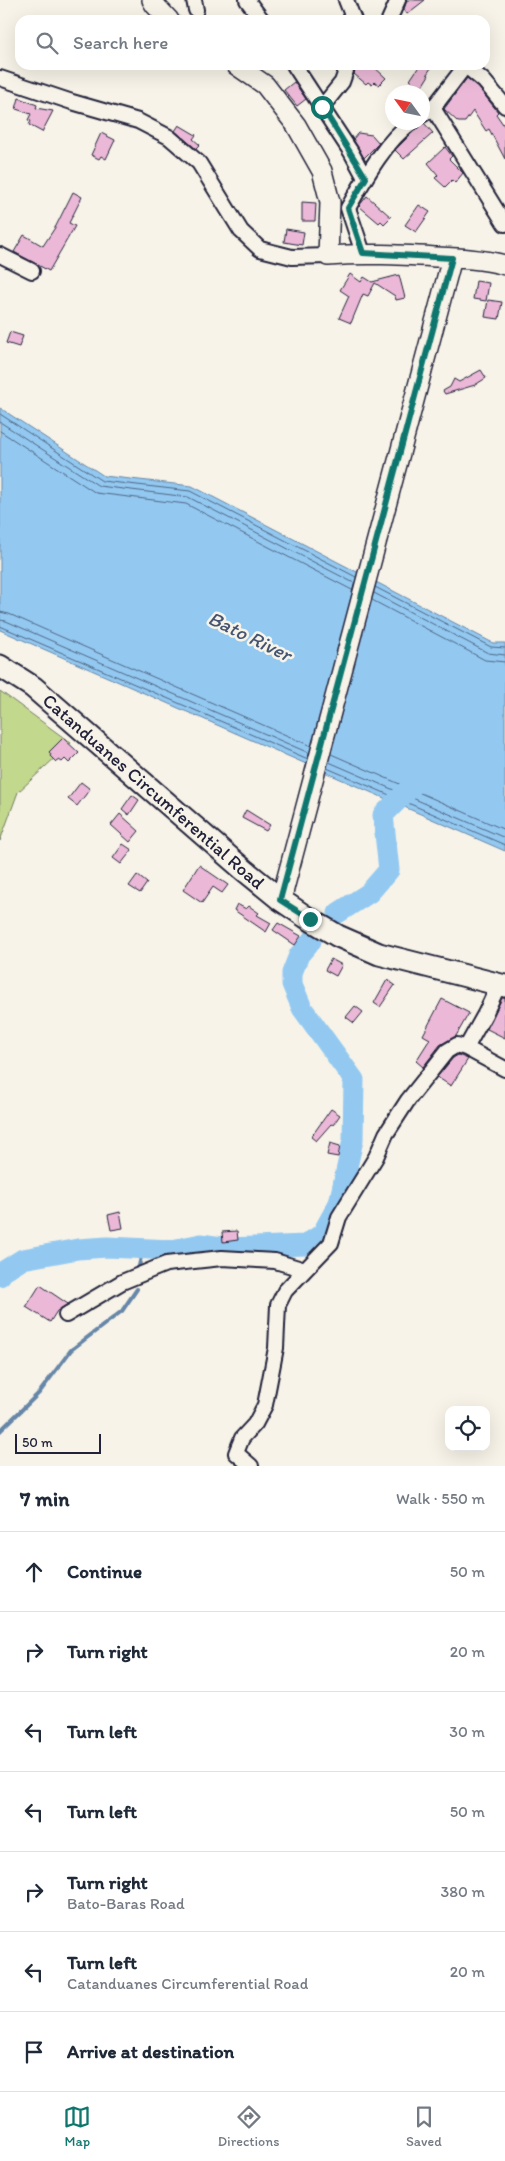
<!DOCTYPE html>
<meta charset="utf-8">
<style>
:root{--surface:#fff;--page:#f6f6f7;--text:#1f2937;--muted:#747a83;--line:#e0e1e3;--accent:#0f766e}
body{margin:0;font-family:Itim,sans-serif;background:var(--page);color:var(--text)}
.controls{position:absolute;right:15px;bottom:15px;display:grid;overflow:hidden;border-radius:10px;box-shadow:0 5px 20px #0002}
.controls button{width:45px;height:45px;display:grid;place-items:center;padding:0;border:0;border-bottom:1px solid var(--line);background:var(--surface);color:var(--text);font:25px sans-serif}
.compass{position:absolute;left:385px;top:85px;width:45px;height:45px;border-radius:50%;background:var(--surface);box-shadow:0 5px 20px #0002;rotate:303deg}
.scale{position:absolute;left:15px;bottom:12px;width:86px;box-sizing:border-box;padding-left:5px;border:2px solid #22223b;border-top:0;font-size:14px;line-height:18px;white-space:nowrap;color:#22223b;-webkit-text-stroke:4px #f7f3e8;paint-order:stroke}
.stop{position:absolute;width:15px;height:15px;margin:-11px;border:4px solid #0f766e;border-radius:50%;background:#fff}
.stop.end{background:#0f766e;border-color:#fff;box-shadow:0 1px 5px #0008}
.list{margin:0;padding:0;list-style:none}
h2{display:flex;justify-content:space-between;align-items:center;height:65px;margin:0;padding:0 20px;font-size:21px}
h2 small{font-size:16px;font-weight:400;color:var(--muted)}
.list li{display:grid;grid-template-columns:32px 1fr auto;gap:15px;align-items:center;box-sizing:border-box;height:80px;padding:0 20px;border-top:1px solid var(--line)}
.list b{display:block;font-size:19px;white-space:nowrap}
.list p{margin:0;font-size:16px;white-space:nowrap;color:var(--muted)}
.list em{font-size:16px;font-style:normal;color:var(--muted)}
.icon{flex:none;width:28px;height:28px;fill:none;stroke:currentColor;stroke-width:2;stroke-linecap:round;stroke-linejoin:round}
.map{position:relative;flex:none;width:505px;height:1466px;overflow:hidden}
.search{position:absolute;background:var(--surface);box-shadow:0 5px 20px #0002;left:15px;right:15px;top:15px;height:55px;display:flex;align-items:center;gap:12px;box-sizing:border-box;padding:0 18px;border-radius:15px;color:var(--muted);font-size:19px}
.sheet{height:625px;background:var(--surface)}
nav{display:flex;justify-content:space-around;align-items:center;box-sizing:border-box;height:70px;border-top:1px solid var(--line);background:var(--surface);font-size:14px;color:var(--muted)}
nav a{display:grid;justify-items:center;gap:2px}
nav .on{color:var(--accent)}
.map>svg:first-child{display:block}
.green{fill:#c2d88d;stroke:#727d64}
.water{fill:#93c9f1;stroke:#6686a8}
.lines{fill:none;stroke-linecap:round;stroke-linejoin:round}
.shore{stroke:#4f6584;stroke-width:1}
.stream{stroke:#6686a8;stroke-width:4}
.river{stroke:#93c9f1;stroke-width:21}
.building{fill:#ebb9d7;stroke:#22223b}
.street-casing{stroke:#22223b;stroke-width:18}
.secondary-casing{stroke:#22223b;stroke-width:22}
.primary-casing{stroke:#22223b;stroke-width:25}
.street{stroke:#f7f3e8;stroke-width:14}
.secondary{stroke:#f7f3e8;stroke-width:19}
.primary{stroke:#f7f3e8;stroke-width:21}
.route{stroke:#0f766e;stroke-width:6}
.labels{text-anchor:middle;stroke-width:5;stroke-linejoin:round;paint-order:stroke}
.street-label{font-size:19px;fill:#22223b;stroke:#f7f3e8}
.water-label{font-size:20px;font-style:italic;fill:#445472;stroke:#f7f3e8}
</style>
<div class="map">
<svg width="505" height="1466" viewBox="0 0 505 1466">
<rect width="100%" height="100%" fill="#f7f3e8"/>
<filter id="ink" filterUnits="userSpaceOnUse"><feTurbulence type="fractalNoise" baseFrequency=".02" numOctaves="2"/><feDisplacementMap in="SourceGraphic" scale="10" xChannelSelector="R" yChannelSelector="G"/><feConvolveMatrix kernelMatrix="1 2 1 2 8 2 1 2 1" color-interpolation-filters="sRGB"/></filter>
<g filter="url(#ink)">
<!-- green -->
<path class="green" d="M0 691 71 743 18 792 0 841Z"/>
<!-- water -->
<path class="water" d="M0 408 104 476 192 486 493 643H505V851L0 630Z"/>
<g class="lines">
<!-- shore -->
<path class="shore" d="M0 414 102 481 190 491 356 577
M0 422 99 486 188 497 354 583
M0 431 96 493 186 504 352 590
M375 587 491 647 505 648
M374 593 488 653 505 655
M372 600 485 660 505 662
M0 612 9 614 311 746
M0 620 6 621 309 753
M0 626 308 759
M331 754 505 830
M329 762 505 838
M327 768 505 845"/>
<!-- stream -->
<path class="stream" d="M139 1266 143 1248
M0 1431 39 1393 71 1350 122 1311 137 1289"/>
<!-- river -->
<path class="river" d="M338 913 369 893 389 870 383 815 416 782
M0 1276 4 1271 23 1259 78 1249 107 1247 172 1250 201 1244 228 1248 305 1245 322 1234 339 1203 353 1140 354 1080 302 1008 292 984V973L299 955 311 941"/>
</g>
<!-- building -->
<path class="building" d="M407 0H425L407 14 404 9Z
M357 65H372L386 78 379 85 375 82 372 85 368 82 366 84 354 74Z
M420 65H426L431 68 427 74 429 75 421 88 410 80Z
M467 78 478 87 498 112 496 114 505 127V159L489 129 486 131 473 111 465 122H458L444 109Z
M294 82 306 99 297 106 284 90Z
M19 98 37 105 36 108 53 111 42 132 29 125 31 121 28 120 31 114 16 109Z
M424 123 433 133 404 159 395 150 420 125Z
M179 125 196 135 193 139 200 145 196 149 175 131Z
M101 133 115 140 106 159 101 156 99 159 91 155Z
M358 133 372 135 379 143 364 158 353 139Z
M445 147 452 156 449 159 463 173 455 183 452 180 445 187 435 178 438 175 428 163Z
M73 192 82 197 69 223 75 226 49 271 14 252 24 235 43 246 56 226Z
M367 196 391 217 384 224 381 221 379 223 359 206Z
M302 202 316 203 315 221H302Z
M419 205 430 212 416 232 405 225Z
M286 229 304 232 302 245 284 242Z
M350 274 361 282 364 277 372 282 399 275 405 298 396 300 395 296 375 283 368 296 363 294 351 323 339 318 349 296 340 290Z
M476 281 489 283 486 301 473 299Z
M488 300 502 302 499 319 485 317Z
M10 332 23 336 19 347 6 343Z
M481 370 486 378 475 385 445 394 443 391 450 387 454 379 459 382Z
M63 738 79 753 69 763 65 759 62 762 59 760 56 762 50 756 51 754 49 752Z
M81 782 90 789 77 806 68 799Z
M132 795 139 800 129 815 122 809Z
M246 810 270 825 266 831 242 818Z
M120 814 139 831 130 842 111 825Z
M123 844 132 850 121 864 113 858Z
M199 865 228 885 222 893 213 887 202 903 183 890Z
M137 875 147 883 140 893 129 886Z
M237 904 246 909 249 906 259 913 257 915 271 923 266 932 234 910Z
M278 923 301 936 295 945 273 930Z
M331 959 342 965 336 976 325 970Z
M387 980 395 985 380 1007 374 1003Z
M502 998H505V1038L487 1029Z
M442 999 469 1013 456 1036 440 1045 423 1067 416 1061 430 1039 423 1035Z
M355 1006 363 1012 354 1023 346 1017Z
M458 1055 468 1059 451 1086 437 1077 453 1058Z
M331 1109 340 1115 333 1125 331 1124 316 1141 311 1137Z
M330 1143 340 1146 338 1157 327 1155Z
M120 1212 123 1228 111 1230 108 1215Z
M237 1231 238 1240 223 1242 222 1232Z
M40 1285 68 1304 57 1311 50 1322 26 1307Z"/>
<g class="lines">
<defs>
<path id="street" d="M194 0 196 10
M247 0 262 20
M346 0 354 20
M389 20 398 0
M294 65 351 152 365 178
M466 66 484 81 505 106
M0 78 72 102 138 121 169 137 199 163 241 231 260 249 292 257 328 256
M322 107 342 82 348 65
M433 108 505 224
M422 115 433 108 466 65
M363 253 348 208C364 180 385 141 412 122
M0 255 32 271
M466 1048 505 1069
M66 1315 122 1282 166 1264 222 1258 275 1261 305 1270 331 1243 339 1217 376 1157 386 1134 408 1100 447 1051 457 1045 466 1048 485 1014 499 984
M251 1466 236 1453 242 1438 255 1424 265 1405 276 1348 278 1305 285 1291 305 1270"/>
<path id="secondary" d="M152 0 155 5 169 20
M236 65 265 85 296 125 322 171 330 202 328 256C365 253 400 255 436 257 459 258 483 259 505 265
M281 900 452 258"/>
<path id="primary" d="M0 666 33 687 244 870 281 900 306 917 338 936 379 954 505 986"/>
</defs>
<!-- street casing -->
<use href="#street" class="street-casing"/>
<!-- secondary casing -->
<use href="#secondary" class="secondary-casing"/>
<!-- primary casing -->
<use href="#primary" class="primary-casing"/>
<!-- street -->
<use href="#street" class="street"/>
<!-- secondary -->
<use href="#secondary" class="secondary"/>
<!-- primary -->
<use href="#primary" class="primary"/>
</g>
</g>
<g class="lines" filter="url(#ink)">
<!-- route -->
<path class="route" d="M310 919 280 900 452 258 363 253 348 208 366 178 322 107"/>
</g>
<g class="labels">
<!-- street labels -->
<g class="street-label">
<text transform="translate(154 791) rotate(41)" y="7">Catanduanes Circumferential Road</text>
</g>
<!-- water labels -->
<g class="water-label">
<text transform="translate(250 636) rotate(26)" y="7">Bato River</text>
</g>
</g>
</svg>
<div class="controls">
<button><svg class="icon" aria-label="locate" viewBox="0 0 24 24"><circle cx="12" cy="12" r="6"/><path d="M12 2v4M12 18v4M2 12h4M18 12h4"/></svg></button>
</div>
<svg class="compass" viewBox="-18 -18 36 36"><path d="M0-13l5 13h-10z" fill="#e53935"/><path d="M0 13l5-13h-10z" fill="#747a83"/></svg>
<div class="scale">50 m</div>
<div class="stop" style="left:322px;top:107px"></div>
<div class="stop end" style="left:310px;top:919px"></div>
<div class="search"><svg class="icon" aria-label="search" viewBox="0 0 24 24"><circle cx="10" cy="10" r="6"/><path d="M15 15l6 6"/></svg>Search here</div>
</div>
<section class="sheet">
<h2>7 min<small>Walk · 550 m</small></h2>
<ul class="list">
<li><svg class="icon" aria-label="ahead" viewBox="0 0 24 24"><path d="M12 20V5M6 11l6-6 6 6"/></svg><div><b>Continue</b></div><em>50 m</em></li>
<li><svg class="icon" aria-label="right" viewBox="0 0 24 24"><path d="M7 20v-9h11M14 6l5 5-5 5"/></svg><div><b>Turn right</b></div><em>20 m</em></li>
<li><svg class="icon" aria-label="left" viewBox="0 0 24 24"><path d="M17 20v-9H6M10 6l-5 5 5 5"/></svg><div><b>Turn left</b></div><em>30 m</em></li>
<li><svg class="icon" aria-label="left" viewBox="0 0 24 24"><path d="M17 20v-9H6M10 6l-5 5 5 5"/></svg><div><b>Turn left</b></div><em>50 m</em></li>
<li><svg class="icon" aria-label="right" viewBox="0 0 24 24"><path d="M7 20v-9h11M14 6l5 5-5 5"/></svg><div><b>Turn right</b><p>Bato-Baras Road</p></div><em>380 m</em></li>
<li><svg class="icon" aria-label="left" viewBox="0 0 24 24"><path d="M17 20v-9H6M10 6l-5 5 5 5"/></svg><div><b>Turn left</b><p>Catanduanes Circumferential Road</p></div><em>20 m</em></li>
<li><svg class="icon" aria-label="arrive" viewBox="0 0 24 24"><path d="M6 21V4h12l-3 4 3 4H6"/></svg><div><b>Arrive at destination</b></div></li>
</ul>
</section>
<nav>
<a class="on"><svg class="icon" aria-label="map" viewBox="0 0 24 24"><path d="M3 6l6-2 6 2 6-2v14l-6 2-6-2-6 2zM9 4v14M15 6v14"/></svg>Map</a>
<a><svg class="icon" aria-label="directions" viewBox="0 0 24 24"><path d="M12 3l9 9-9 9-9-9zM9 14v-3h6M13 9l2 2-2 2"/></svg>Directions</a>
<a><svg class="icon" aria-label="saved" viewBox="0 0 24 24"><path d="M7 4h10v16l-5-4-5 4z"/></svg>Saved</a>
</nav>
